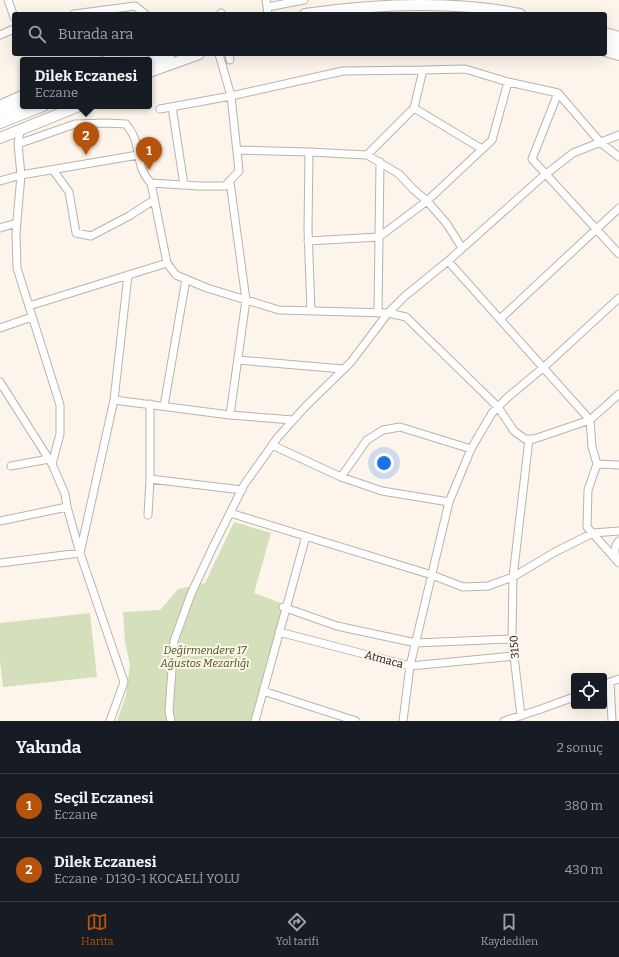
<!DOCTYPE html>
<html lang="tr">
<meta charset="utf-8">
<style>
:root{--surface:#171b24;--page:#242831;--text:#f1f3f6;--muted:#9ea1a6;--line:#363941;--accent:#b45309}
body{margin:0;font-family:Bitter,serif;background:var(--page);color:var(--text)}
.controls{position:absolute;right:12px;bottom:12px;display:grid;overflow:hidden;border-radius:4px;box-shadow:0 4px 16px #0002}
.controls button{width:36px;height:36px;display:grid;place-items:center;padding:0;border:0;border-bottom:1px solid var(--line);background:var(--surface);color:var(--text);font:20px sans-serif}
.you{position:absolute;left:384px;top:463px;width:14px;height:14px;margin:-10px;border:3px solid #fff;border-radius:50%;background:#1a73e8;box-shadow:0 0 0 6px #1a73e833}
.badge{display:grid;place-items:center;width:26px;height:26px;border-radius:50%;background:var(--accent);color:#fff;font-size:13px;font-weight:700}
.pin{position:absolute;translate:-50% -33px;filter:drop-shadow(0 1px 2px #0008)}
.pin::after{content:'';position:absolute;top:21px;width:14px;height:12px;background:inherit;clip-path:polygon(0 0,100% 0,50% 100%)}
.popup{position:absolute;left:20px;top:57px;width:132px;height:52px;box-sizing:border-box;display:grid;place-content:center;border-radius:4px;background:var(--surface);filter:drop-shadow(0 1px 3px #0005);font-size:13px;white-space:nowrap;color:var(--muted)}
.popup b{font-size:15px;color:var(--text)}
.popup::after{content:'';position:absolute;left:50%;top:100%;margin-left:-8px;border:8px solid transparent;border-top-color:var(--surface)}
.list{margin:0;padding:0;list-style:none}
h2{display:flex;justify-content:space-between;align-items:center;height:52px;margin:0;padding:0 16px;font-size:17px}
h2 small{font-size:13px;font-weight:400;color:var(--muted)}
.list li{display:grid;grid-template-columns:26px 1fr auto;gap:12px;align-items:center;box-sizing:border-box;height:64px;padding:0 16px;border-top:1px solid var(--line)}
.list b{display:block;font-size:15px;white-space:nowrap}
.list p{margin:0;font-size:13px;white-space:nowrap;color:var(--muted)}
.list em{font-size:13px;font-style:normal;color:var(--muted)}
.icon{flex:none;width:22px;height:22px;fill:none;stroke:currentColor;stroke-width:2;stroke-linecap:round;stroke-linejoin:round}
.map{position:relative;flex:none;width:619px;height:721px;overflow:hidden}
.search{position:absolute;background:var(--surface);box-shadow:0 4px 16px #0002;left:12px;right:12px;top:12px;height:44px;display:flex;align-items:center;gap:10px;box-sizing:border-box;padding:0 14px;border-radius:4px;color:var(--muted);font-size:15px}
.sheet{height:180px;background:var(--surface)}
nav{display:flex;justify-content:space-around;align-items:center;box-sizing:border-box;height:56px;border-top:1px solid var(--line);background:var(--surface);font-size:11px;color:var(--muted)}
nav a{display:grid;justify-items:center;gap:2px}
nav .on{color:var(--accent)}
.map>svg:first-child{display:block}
.green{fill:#d4e0bc}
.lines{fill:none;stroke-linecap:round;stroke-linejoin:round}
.minor-casing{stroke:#bbb3aa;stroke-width:9}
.highway-casing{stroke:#bbb3aa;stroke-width:12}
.minor{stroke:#fff;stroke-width:7}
.highway{stroke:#fff;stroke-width:10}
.labels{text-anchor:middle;stroke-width:4;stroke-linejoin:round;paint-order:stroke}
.street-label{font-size:11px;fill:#161310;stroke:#fdf5eb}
.park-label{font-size:11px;font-style:italic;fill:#44540e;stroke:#fdf5eb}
</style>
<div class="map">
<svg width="619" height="721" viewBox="0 0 619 721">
<rect width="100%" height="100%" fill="#fdf5eb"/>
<!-- green -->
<path class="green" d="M234 522 271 533 254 593 286 605 253 721H117L126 695 130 665 125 642 123 612 160 610 178 589 205 583Z
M90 613 97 677 3 687 0 661V623Z"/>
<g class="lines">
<defs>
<path id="minor" d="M8 0 14 17
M266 0 268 14
M267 7 304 0
M221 13V14
M74 14 135 6 145 14
M0 35 14 29
M229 54 230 60
M104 60 119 54
M558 93 532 159 619 254
M0 104 23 94
M172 107 184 185
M414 108 482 149
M160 109 231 96 343 71 423 70
M20 131 18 144 21 175 16 233 17 268 60 405V434L52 464
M18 144 75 124 106 123 126 124C128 128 132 131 133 135 141 151 136 168 151 183L199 186H225L239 171 231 96 219 54
M237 150 309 152 367 155 399 174 413 189 427 201 447 224 462 248
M309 152 308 230 311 311
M367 155 414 108 423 70 465 69 508 82 558 93 601 143 619 157
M53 170 69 192 76 233 91 236 129 216 154 200
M0 181 21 175 138 155
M151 183 167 263 176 275 207 288 279 310 388 313 406 317 498 407 514 431 525 439H534L590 420 619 394
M0 228 17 223
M308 241 379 237 427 201 492 140 508 82
M448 261 590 420 592 447 597 464 588 490 587 527 619 563
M29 306 167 263
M378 313 380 162
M500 319 619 208
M0 328 32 317
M238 360 343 369
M0 382 52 464 65 494 67 507 80 553 124 682 110 721
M114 400 230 415 293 420
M150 404V479
M164 406 186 279
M230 415 246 300 230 182
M272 445 341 477 382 491 449 502
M597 464 619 465
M11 466 49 459
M341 477 367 440 383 430 400 427 471 449
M230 513 432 575 463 587 488 586 513 577 555 552 593 533 619 531
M148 515 150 479 242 490
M0 521 67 507
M617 560C614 554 614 546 619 541
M0 563 80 553 114 400 128 275
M283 607 337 626 416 643 512 639
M279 632 410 666 514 656
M263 691 356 721
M521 716 512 639 513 577 529 439
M171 721 169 711 174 641 191 594 213 547 244 485 278 437 305 407 351 362 388 313 405 296 448 261 541 178 573 153 619 135
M255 721 306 536
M403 721 410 666 449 502 471 449 492 413 508 397 544 367 619 298
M504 721 541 709 574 697
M612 721 610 682 619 679"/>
<path id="highway" d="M305 14C375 4 450 0 520 14
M605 33 619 37
M605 42 619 47
M605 51 619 55
M149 62 170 54
M149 72 199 54
M0 112 23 103
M0 123 43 106
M0 138 79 106"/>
</defs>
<!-- minor casing -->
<use href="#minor" class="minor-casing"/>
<!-- highway casing -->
<use href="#highway" class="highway-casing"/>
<!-- minor -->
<use href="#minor" class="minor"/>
<!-- highway -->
<use href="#highway" class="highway"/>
</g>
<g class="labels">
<!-- street labels -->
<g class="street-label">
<text transform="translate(514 647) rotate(-94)" y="4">3150</text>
<text transform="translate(384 659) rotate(15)" y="4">Atmaca</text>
</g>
<!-- park labels -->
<g class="park-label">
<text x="205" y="654">Değirmendere 17<tspan x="205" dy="13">Ağustos Mezarlığı</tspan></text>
</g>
</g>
</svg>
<div class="controls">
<button><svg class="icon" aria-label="locate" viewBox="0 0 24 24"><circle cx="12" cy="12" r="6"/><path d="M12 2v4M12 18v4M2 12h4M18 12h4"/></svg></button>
</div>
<div class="you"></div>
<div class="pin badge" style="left:149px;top:170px">1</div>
<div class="pin badge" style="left:86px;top:155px">2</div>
<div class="popup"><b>Dilek Eczanesi</b>Eczane</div>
<div class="search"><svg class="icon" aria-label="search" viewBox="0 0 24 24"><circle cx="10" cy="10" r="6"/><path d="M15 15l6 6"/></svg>Burada ara</div>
</div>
<section class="sheet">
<h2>Yakında<small>2 sonuç</small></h2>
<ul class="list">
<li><span class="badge">1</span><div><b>Seçil Eczanesi</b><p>Eczane</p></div><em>380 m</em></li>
<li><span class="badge">2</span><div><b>Dilek Eczanesi</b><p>Eczane · D130-1 KOCAELİ YOLU</p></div><em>430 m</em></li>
</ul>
</section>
<nav>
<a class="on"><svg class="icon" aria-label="map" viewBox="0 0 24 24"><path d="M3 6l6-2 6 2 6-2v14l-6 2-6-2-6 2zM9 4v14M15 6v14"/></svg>Harita</a>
<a><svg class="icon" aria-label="directions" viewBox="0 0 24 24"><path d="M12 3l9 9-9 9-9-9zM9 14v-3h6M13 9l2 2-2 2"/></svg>Yol tarifi</a>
<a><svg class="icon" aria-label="saved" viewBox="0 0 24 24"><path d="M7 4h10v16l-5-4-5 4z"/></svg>Kaydedilen</a>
</nav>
